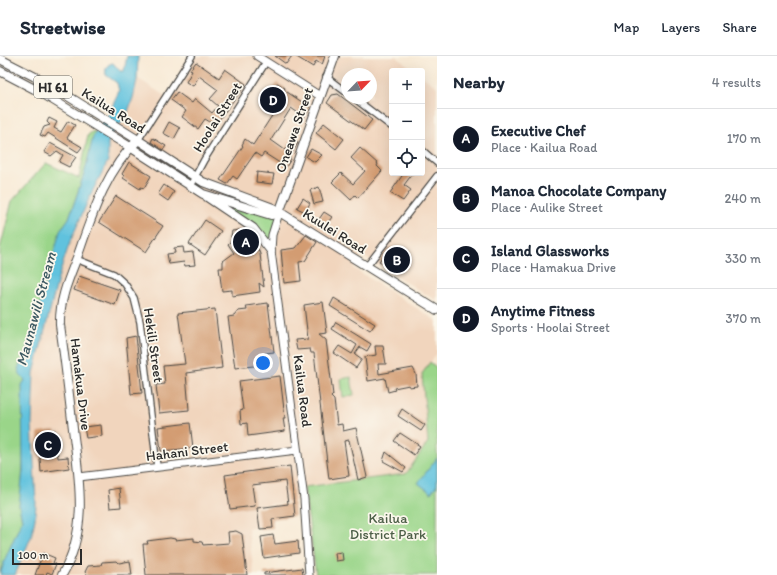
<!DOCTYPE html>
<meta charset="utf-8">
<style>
:root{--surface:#fff;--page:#f6f6f7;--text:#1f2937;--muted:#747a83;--line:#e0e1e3;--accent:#111827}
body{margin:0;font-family:Itim,sans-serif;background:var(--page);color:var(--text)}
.controls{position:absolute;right:12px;top:12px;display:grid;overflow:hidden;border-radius:4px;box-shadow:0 4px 16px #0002}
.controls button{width:36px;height:36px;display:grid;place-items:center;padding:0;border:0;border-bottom:1px solid var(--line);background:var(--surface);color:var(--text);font:20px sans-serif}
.compass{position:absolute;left:341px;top:12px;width:36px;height:36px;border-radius:50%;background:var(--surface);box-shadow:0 4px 16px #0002;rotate:65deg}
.scale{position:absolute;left:12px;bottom:10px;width:70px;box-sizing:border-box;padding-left:4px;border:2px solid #2b2b2b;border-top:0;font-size:11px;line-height:14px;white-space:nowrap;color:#2b2b2b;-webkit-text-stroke:3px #fbf7ec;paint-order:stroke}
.you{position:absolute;left:263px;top:307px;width:14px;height:14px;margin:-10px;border:3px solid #fff;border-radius:50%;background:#1a73e8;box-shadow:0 0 0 6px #1a73e833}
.badge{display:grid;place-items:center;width:26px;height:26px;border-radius:50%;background:var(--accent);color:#fff;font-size:13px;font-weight:700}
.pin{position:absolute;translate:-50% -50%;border:2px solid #fff;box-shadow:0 1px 4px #0006}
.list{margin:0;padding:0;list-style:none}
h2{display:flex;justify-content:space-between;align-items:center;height:52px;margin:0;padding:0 16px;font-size:17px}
h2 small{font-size:13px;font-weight:400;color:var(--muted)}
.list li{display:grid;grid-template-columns:26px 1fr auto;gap:12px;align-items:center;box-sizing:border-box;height:60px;padding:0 16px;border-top:1px solid var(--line)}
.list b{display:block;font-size:15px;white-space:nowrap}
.list p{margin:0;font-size:13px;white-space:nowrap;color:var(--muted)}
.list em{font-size:13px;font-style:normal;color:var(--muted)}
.icon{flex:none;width:22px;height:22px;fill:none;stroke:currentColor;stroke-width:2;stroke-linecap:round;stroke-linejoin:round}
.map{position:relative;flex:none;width:437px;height:519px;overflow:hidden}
header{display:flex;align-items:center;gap:24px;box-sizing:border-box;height:56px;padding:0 20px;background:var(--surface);border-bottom:1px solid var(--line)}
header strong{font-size:19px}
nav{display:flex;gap:22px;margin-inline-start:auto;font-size:14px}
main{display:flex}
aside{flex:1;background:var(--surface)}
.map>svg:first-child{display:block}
.built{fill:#f1d5bd;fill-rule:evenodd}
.green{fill:#9ad589;stroke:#62805a}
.water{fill:#60c2de;stroke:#467684}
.building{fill:#d39c72}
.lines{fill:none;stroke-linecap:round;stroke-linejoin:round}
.minor-casing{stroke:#4a4844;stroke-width:8}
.tertiary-casing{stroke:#4a4844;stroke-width:9}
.secondary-casing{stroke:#4a4844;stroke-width:10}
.primary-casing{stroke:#4a4844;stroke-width:10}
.minor{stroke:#fff;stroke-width:5.5}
.tertiary{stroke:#fff;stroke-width:7}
.secondary{stroke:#fff;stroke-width:8}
.primary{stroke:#fff;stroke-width:8}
.labels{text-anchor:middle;stroke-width:3.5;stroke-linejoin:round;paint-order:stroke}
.shield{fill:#fbf7ec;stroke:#696865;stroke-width:1}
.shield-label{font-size:13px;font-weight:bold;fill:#2b2b2b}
.street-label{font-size:14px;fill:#2b2b2b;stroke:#fbf7ec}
.park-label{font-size:14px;fill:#4c5e47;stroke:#fbf7ec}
.water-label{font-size:15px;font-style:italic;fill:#3b5861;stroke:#fbf7ec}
</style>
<header>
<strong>Streetwise</strong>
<nav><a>Map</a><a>Layers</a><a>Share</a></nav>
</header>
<main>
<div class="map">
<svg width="437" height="519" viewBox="0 0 437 519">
<rect width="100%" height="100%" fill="#fbf7ec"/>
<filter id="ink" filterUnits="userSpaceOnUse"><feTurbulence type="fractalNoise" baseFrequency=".025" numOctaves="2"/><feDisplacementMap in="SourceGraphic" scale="8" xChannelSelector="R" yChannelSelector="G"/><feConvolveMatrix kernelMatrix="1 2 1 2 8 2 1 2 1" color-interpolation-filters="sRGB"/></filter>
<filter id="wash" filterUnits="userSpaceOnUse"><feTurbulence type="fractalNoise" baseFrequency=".012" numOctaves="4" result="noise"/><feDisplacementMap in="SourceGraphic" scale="16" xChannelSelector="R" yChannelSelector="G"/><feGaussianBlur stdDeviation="0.9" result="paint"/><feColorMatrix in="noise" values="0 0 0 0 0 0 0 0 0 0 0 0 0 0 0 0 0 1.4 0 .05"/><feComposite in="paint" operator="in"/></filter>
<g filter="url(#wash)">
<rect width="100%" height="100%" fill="#f8e9d4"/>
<!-- built -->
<path class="built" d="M195 0H395L415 15H392V117H422V20L437 31V245L362 199 353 212 437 265V297L422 319 428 386 406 418 296 433 297 445 258 450 260 470 248 472 254 519H15L31 481 35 463 36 447 32 367 34 317 59 219 70 186 91 138 108 105V87L110 80 126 61 130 51 137 22 168 42ZM347 18H371V42H347Z"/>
<!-- green -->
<path class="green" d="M93 75 95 76 85 115 68 165 61 172 26 300 20 308 19 316 25 324 22 431 19 450 22 464 0 516V193L12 145 46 107 79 122 88 79Z
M215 147 279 157 271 185H263Z
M430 306 437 312V519H316L304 431 406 418 428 386 422 318Z
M351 321 354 339 343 341 341 323Z"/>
<!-- water -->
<path class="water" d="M127 0H138L137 24 133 42 126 61 110 80 108 87V105L91 138 70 186 59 219 34 317 32 367 36 447 35 463 31 481 15 519H0L5 503 22 464 19 450 23 415 22 329 25 324 20 319 18 312 26 300 60 175 69 162 85 115 93 81 100 68 109 58 119 35 117 27 106 19C105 14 106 8 113 7L120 15H124Z
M437 402V429L431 437 418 427Z"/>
<g id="blocks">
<!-- building -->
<path class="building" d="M275 0H292L286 8Z
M295 0H325L322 9 316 5 313 11Z
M196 6 219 22 225 13 246 28 215 69 205 63 198 73 182 61 186 55 171 44 177 36 192 47 195 43 212 57 218 50 210 43 218 34 199 20 193 30 186 26 192 15 190 14Z
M277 27 285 32 284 34 311 52 304 61 291 52 271 84 285 94 292 83 298 87 289 102 291 103 286 111 264 97 261 101 255 97 237 123 233 120 227 128 220 124 243 90 242 89 245 83 253 89 275 55 276 53 265 46Z
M338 38 372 64 364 74 327 47 332 39Z
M49 62 57 66 54 72 61 76 68 65 75 69 67 82 82 91 78 96 48 77 45 81 40 79 44 71 50 69 47 66Z
M169 66 180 72 174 83 163 77Z
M324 67 344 83 336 93 316 77Z
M153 82 166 90 163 94 151 86Z
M50 87 76 101 69 111 59 106 63 99 57 95 51 100 44 96Z
M360 92 378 108 377 110 382 115 358 142 355 139 351 144 332 126 341 117 353 128 365 115 351 102Z
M311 93 322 99 315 106 306 101Z
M129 106 151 120 144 132 141 131 140 133 123 122 124 120 122 118Z
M257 116 274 118 272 128 256 126Z
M404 117H413L404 129 411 134 403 145 390 137Z
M164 129 174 136 168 145 158 138Z
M319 131 323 146 314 148 310 134Z
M116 140 163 170 146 196 99 166Z
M303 142 310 147 305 156 297 152Z
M324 156 332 161 324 172 317 166Z
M205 164 221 175 205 199 189 188Z
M240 174 256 189 260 198 264 231 259 227 260 236 232 240V234L222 235 219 212H223V205L234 197 228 188 234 182 231 181 232 175Z
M306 179 317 186 305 205 299 206 301 225 284 227 281 194 296 192Z
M183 191 184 197 193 196 195 209 185 210 184 206 169 208 167 198 175 197 174 192Z
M390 191 408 204 409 206 405 212 391 201 385 209 379 205Z
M79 220 120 234 115 249 74 234Z
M334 242 375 268 370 275 330 250Z
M323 246 327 277 319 278 326 284 333 339 331 341 334 344 337 369 342 368 343 375 356 372 367 421 358 424 349 384 344 385 349 420 329 423 314 297H311L310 293 297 294 295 284 308 283 304 249Z
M268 247 274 296 265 297 266 303 263 304V309L235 312 228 261 234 260 238 255 247 254 246 250Z
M215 253 222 312 186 317 189 354 159 357 156 329 165 328 163 310 185 308 178 257Z
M336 266 371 288 367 295 360 291 355 298 362 303 356 312 334 297 339 290 352 298 357 289 332 273Z
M136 280 142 337 131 338 126 282Z
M375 290H383L386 308H378L379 318 413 312 416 318 417 330 409 331V329L394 332 395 334 388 336 385 322 368 325 365 301 376 299Z
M280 320 285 362H283L285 375 248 380 247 367 241 368 240 355 243 354 239 325Z
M402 353 425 369 421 375 398 360Z
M190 367 193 392 161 395 158 371Z
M101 369 102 380 86 382 84 371Z
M55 374 58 402 68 401 69 412 41 416 38 376Z
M400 377 420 390 414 399 394 385Z
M386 396 406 412 403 416 383 405Z
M290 410 295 460 272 463 273 472 260 473 257 452 288 448 285 425 252 429 255 450 230 453 225 419Z
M119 432 121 451 110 452 108 434Z
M236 475 242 478 247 519H146L143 488H148L147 485 170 482 175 483V484L194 482V485L202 486 203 489 229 487 228 476Z
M273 479 275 488 298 485 299 497 264 502 261 481Z
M342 496 343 504 336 505 335 497Z
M43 497 55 502 53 507 56 508 52 518 47 516 46 519H35Z
M117 505 119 507 130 505 132 519H87L85 516 88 510 101 509 102 506Z
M302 512 303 519H264V517Z"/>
</g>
</g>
<g filter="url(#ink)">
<use href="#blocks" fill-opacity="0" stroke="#4a4844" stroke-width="1"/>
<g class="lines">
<defs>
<path id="minor" d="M326 21 347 37
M354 42 392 71
M138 84 192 0
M422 94 437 107
M190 130 204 104 266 6
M76 203 114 218 125 228 134 242 140 266 157 411
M367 210 437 120"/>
<path id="tertiary" d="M257 0 320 40
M279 157 272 179 271 195 304 443 309 519
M79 421 297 394"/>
<path id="secondary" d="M130 91 203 138 271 159 279 157
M207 141 253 172 271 195
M279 157 335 0
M62 519C89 473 79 423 73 373 69 338 65 304 60 269 59 244 69 222 78 199 92 159 106 114 138 84L203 126 273 152 437 254"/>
<path id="primary" d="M0 3 47 27 138 84
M0 15 40 36 130 91"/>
</defs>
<!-- minor casing -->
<use href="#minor" class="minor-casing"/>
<!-- tertiary casing -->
<use href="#tertiary" class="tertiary-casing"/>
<!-- secondary casing -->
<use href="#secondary" class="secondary-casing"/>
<!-- primary casing -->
<use href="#primary" class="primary-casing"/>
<!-- minor -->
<use href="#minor" class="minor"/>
<!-- tertiary -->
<use href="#tertiary" class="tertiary"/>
<!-- secondary -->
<use href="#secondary" class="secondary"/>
<!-- primary -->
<use href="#primary" class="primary"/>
</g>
</g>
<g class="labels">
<!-- shield labels -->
<rect class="shield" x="34" y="20" width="38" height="22" rx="3"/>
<g class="shield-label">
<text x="53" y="36">HI 61</text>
</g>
<!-- street labels -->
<g class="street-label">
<text transform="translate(114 54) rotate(32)" y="5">Kailua Road</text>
<text transform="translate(217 61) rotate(-58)" y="5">Hoolai Street</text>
<text transform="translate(294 74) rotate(-71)" y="5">Oneawa Street</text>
<text transform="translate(335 175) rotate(32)" y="5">Kuulei Road</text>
<text transform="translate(154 289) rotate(82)" y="5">Hekili Street</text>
<text transform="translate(81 328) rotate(83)" y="5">Hamakua Drive</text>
<text transform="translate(303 335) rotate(83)" y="5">Kailua Road</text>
<text transform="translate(187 395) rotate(-7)" y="5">Hahani Street</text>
</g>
<!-- park labels -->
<g class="park-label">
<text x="388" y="467">Kailua<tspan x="388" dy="16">District Park</tspan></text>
</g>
<!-- water labels -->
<g class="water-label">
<text transform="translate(36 253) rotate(-75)" y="5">Maunawili Stream</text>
</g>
</g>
</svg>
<div class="controls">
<button>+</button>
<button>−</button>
<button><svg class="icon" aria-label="locate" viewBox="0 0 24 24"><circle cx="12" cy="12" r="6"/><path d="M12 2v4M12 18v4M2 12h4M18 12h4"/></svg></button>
</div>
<svg class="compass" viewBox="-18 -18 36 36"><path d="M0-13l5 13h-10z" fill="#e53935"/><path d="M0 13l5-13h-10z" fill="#747a83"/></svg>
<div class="scale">100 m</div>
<div class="you"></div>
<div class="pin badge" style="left:246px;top:186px">A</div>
<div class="pin badge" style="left:397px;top:204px">B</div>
<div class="pin badge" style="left:48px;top:389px">C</div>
<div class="pin badge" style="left:273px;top:44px">D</div>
</div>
<aside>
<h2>Nearby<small>4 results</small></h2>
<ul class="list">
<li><span class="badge">A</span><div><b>Executive Chef</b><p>Place · Kailua Road</p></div><em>170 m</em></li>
<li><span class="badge">B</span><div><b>Manoa Chocolate Company</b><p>Place · Aulike Street</p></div><em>240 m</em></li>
<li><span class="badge">C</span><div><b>Island Glassworks</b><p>Place · Hamakua Drive</p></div><em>330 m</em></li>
<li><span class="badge">D</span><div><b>Anytime Fitness</b><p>Sports · Hoolai Street</p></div><em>370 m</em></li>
</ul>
</aside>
</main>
